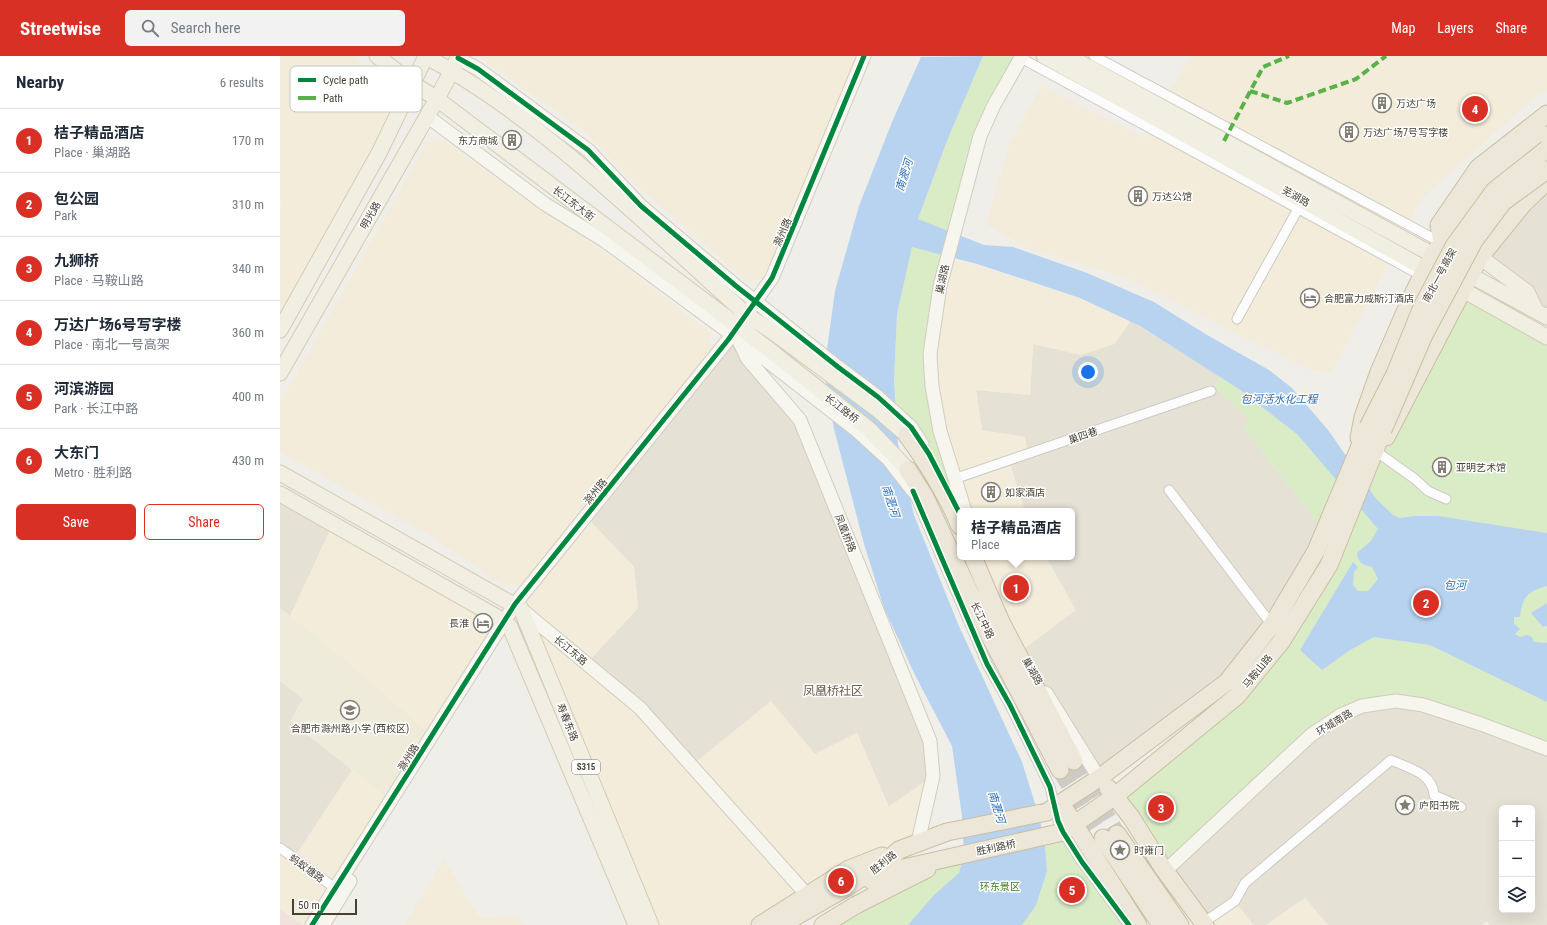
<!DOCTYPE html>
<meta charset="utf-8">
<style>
:root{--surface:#fff;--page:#f2f2f3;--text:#1f2937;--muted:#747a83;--line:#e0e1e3;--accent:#d93025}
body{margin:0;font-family:"Roboto Condensed","Noto Sans SC",sans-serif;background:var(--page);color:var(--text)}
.controls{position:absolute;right:12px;bottom:12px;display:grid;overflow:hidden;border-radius:6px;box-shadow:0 4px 16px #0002}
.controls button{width:36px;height:36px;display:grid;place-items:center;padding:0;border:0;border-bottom:1px solid var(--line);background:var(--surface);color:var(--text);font:20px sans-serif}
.scale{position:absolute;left:12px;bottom:10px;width:65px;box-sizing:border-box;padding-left:4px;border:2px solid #464134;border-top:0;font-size:11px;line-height:14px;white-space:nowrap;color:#464134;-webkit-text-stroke:3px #fff;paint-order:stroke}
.you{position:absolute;left:808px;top:316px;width:14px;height:14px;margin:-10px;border:3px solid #fff;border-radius:50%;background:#1a73e8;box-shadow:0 0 0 6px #1a73e833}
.badge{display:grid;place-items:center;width:26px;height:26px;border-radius:50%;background:var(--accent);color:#fff;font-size:13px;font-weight:700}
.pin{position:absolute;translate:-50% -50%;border:2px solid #fff;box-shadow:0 1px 4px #0006}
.popup{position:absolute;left:677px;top:452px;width:118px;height:52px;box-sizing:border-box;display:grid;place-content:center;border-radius:6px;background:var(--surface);filter:drop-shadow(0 1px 3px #0005);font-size:13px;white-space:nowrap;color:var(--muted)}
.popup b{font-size:15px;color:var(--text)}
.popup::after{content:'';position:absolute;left:50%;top:100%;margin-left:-8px;border:8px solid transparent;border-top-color:var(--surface)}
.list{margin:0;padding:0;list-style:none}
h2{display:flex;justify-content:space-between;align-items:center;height:52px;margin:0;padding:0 16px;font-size:17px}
h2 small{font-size:13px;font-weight:400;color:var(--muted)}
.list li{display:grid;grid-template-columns:26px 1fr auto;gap:12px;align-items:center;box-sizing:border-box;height:64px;padding:0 16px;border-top:1px solid var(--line)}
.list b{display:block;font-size:15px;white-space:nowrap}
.list p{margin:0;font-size:13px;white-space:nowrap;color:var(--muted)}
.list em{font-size:13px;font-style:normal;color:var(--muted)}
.actions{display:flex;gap:8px;padding:12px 16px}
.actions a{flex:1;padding:9px 0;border:1px solid var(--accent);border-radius:6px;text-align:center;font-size:14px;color:var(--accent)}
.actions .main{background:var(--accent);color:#fff}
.icon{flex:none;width:22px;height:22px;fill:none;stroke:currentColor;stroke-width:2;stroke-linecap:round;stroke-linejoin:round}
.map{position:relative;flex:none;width:1267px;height:869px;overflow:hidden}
header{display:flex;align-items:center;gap:24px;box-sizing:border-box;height:56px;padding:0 20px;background:var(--accent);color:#fff}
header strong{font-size:19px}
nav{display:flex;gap:22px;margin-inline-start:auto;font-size:14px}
.search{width:280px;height:36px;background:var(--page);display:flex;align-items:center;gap:10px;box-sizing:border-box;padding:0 14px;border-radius:6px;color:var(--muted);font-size:15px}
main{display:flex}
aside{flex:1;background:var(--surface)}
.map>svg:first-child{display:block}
.residential{fill:#e5e1d5;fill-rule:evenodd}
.commercial{fill:#f4ecda}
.education{fill:#eeebda}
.medical{fill:#f0e2dc}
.green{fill:#d9ecc6}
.water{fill:#b7d3f0}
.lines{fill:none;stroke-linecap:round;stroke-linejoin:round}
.highway-tunnel{stroke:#cecbc4;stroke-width:17;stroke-dasharray:17 8;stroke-linecap:butt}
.street-casing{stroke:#cccac4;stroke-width:11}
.secondary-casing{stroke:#d0ccbf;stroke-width:15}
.primary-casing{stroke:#d3cdb4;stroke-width:17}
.highway-casing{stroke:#cabfa2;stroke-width:19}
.street{stroke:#fdfcfc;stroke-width:9}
.secondary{stroke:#f6f5ee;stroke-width:13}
.primary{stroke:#f1eee2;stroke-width:15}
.highway{stroke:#ece7d8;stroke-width:17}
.highway-bridge-casing{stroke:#cabfa2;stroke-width:19;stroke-linecap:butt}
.highway-bridge{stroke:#ece7d8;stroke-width:17}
.quiet{stroke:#57b346;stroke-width:4;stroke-dasharray:8 4;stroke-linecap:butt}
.cycleway-casing{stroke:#fff;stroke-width:8}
.cycleway{stroke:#00873e;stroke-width:5}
.labels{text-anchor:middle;stroke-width:3;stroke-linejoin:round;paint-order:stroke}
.shield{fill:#fff;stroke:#7e7a71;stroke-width:1}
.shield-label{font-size:9px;font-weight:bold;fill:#464134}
.poi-label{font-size:10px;fill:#464134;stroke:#fff;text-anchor:start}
.street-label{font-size:10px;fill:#464134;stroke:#fff}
.park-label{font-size:10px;fill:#3d7a25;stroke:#fff}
.water-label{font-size:11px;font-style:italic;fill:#286cb7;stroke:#fff}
.quarter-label{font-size:12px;fill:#69604b;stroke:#fff}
.key{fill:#fff;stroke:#c8c6c2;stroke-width:1}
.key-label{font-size:11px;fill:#464134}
</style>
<header>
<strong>Streetwise</strong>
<div class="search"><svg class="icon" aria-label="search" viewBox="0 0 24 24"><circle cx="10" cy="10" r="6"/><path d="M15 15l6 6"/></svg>Search here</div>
<nav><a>Map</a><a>Layers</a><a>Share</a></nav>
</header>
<main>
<aside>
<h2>Nearby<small>6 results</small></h2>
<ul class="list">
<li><span class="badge">1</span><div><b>桔子精品酒店</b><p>Place · 巢湖路</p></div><em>170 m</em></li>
<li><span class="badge">2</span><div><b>包公园</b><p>Park</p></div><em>310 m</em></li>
<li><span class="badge">3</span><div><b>九狮桥</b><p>Place · 马鞍山路</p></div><em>340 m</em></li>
<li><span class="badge">4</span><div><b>万达广场6号写字楼</b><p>Place · 南北一号高架</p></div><em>360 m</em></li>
<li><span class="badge">5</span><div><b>河滨游园</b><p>Park · 长江中路</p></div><em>400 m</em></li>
<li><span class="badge">6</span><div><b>大东门</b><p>Metro · 胜利路</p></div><em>430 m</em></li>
</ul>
<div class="actions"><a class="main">Save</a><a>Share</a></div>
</aside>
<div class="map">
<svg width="1267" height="869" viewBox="0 0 1267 869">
<rect width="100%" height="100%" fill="#f0eee8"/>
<!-- residential -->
<path class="residential" d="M1267 125V261L1200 201Z
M851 265 940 320 934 331 970 364 963 371 1044 475 947 626 819 722 741 595 795 554 766 501H792V455H745L729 405 702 374 696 334 750 339 753 288 801 298 834 288Z
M458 283 520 364 650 685 653 720 609 751 577 677 535 698 412 709 307 607 358 552 354 511 311 466Z
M0 438 53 468 10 560 0 552Z
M0 625 23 643 10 665 72 714 14 802 0 792Z
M1109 642 1267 694V869H1210L1206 865 1202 869H1048L1025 842 986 869H973L955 845 923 867 883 812 1047 658ZM1222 752H1252V854H1222Z"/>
<!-- commercial -->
<path class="commercial" d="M0 0H72L124 42 0 274V153L3 149 0 146Z
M201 0H581L484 222 468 226 357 130 304 75 203 4Z
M912 0H1267V35L1258 38 1141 143 1052 316 1031 314 847 222 747 192 706 168 729 89 761 30 865 82 899 19Z
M164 84 261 155 336 204 429 276 433 292 244 527 224 530 149 479 0 396V347L147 87Z
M675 203 800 242 851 265 834 288 801 299 753 288 750 339 696 334 702 374 745 381 748 398 729 405 745 455H685L652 330 660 230Z
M311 466 354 511 358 552 307 607 412 709 491 645 535 698 577 677 608 751 653 720 638 786 480 869H371L241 553Z
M53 468 224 565 152 680 64 603 10 560Z
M702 501H766L796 554 741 595Z
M72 714 111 744 32 869H23L0 853V792L14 802Z
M164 803 199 862 237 860 244 869H125Z
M1025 842 1048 869H986Z
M955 845 973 869H925Z"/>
<!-- education -->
<path class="education" d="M0 552 64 603 152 680 111 744 10 665 23 643 0 625Z"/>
<!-- medical -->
<path class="medical" d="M0 853 23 869H0Z"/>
<!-- green -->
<path class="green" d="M703 0H742L700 80 675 203 660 230 650 298 681 455 616 357 614 325 617 258 638 163 667 85Z
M1182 234 1267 281V694L1109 642 1047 658 883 812 835 740 957 640 1049 509 1089 410Z
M940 320 959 333 1018 379 1063 430 1044 475 963 371 970 364 934 331Z
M783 776 847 869H543L668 801Z"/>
<!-- water -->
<path class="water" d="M703 0 667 85 638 163 704 189 733 191 807 217 874 246 927 279 989 314 1012 332 1048 374 1097 444 1112 458 1119 462 1136 460H1158L1267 477V530C1248 535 1242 541 1240 561H1234V568L1240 573 1235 578 1240 581 1247 579 1252 581 1254 586 1267 587V646L1150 589 1094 581 1070 594 1042 614 1020 594 1073 506 1078 511 1074 516 1073 529 1078 535H1088L1098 523 1092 511C1083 509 1078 507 1077 497L1091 485 1098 473 1018 379 959 333 860 270 800 242 697 208 632 191 617 258 614 325 618 388 634 459 678 568 742 706 758 757 764 781 767 815 756 849 742 869H628L654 839 679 817 684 799 682 760 672 690 635 619 604 552 584 488 554 373 544 315 555 235 579 150 612 66 641 1Z
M1267 547V570L1263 571 1251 557Z"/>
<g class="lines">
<!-- highway-tunnel -->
<path class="highway-tunnel" d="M794 705 837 778
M780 714 823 782"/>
<defs>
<path id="street" d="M814 0 1162 187
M741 2 1142 220
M957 263 1018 153
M1097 396 1135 423 1148 435 1166 443
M674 423 931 335
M889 434 992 569
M635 440 707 608 730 649 770 731 778 765 783 776 802 806 848 868
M0 792 55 832
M923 867 955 845 965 827 1111 704C1128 712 1153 717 1154 739L1181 751"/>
<path id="secondary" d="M178 2 198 13 308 94 361 150 456 230 558 311 598 341 631 371 642 388
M147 60 265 148 325 185 481 300 575 373 608 403 633 435
M459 285 467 302 520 364 650 685 653 720 638 786
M685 455 660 375 652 330 650 298 660 230 700 80 714 49 742 0
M241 553 360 652 527 839
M766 637 819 722
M885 815 1031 679 1061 659 1082 650 1116 645 1143 649 1201 668 1267 693
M32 869 235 548 448 284 492 222 584 0
M43 869 70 825"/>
<path id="primary" d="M97 0 132 27 157 43 491 295 589 373 628 414
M145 0C263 63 367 170 467 259L493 276 598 354 627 379
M764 0 1267 281
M788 0 1267 261
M1200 201 1247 236 1256 255
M0 274 99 97 146 0
M0 317 157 43 179 0
M0 417 241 553 371 869
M0 438 224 565 230 571 356 869"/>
<path id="highway" d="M1162 187 1159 169 1198 112 1267 58
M627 379C648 408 666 437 680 470
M1106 381 1200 201 1244 147 1267 125
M1079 382 1083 361 1099 316 1132 240 1153 198 1212 121 1267 79
M628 414 645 441 709 578 780 714
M693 501 721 566 794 705
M828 732 851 761 883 812 925 869
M781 747 858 869
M837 778 900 869
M823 782 881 869
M592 825 619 813 783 776 835 740 957 640 1001 586 1049 509 1103 374
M480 869 569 813 602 800
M501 869 567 831 603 808 619 794 667 776 767 756 819 722 947 626 992 569 1036 495 1088 371
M543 869 576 849 647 813"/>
</defs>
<!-- street casing -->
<use href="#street" class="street-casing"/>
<!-- secondary casing -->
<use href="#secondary" class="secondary-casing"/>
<!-- primary casing -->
<use href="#primary" class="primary-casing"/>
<!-- highway casing -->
<use href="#highway" class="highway-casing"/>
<!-- street -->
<use href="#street" class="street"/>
<!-- secondary -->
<use href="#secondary" class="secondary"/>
<!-- primary -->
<use href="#primary" class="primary"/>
<!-- highway -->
<use href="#highway" class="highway"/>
<defs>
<path id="highway-bridge" d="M1088 371 1115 318 1142 251 1174 190 1214 135 1267 93
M1103 374 1144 279 1194 185 1223 146 1267 114"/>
</defs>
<!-- highway-bridge casing -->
<use href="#highway-bridge" class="highway-bridge-casing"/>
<!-- highway-bridge -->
<use href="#highway-bridge" class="highway-bridge"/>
<!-- quiet -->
<path class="quiet" d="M970 35 1007 47 1076 23 1106 0
M944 85 983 11 1009 0"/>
<defs>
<path id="cycleway" d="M178 2 198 13 308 94 361 150 456 230 558 311 598 341 631 371 649 398 680 458
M633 435 707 608 730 649 770 731 778 765 783 776 802 806 849 869
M32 869 235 548 448 284 492 222 584 0"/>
</defs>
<!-- cycleway casing -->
<use href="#cycleway" class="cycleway-casing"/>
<!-- cycleway -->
<use href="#cycleway" class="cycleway"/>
</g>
<!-- icons -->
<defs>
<symbol id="building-ring" viewBox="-11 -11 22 22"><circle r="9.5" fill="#fff" stroke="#827e73" stroke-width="1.5"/><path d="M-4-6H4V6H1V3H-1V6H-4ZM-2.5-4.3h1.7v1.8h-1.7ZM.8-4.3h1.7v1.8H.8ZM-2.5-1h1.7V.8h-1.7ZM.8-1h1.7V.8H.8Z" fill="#827e73"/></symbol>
<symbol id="hotel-ring" viewBox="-11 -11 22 22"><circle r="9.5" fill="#fff" stroke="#827e73" stroke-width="1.5"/><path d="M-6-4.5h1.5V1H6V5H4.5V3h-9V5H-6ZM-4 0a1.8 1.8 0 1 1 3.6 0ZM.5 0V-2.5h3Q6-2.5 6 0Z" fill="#827e73"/></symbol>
<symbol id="school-ring" viewBox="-11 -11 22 22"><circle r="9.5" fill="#fff" stroke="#827e73" stroke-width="1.5"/><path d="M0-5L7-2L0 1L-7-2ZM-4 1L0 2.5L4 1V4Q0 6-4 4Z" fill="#827e73"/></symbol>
<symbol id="sight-ring" viewBox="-11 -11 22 22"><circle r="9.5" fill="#fff" stroke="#827e73" stroke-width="1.5"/><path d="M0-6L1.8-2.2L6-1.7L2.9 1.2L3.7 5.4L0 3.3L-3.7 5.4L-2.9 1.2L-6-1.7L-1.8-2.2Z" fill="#827e73"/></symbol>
</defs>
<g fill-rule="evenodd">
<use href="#building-ring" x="1091" y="36" width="22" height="22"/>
<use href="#building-ring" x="1058" y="65" width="22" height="22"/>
<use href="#building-ring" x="221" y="73" width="22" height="22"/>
<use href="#building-ring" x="847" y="129" width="22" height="22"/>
<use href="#hotel-ring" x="1019" y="231" width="22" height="22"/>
<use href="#building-ring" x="1151" y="400" width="22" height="22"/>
<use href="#building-ring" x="700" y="425" width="22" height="22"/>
<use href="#hotel-ring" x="192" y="556" width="22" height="22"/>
<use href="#school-ring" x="59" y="643" width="22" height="22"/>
<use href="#sight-ring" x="1114" y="738" width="22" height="22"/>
<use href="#sight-ring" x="829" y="783" width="22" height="22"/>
</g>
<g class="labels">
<!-- shield labels -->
<rect class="shield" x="292" y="704" width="28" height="14" rx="3"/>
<g class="shield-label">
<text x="306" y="714">S315</text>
</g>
<!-- poi labels -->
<g class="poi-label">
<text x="1116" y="51">万达广场</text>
<text x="1083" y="80">万达广场7号写字楼</text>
<text x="218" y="88" text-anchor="end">东方商城</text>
<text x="872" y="144">万达公馆</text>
<text x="1044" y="246">合肥富力威斯汀酒店</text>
<text x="1176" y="415">亚明艺术馆</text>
<text x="725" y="440">如家酒店</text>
<text x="189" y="571" text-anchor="end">長淮</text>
<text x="70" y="676" text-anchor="middle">合肥市滁州路小学 (西校区)</text>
<text x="1139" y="753">庐阳书院</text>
<text x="854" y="798">时雍门</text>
</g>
<!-- street labels -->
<g class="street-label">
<text transform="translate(1016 140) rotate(29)" y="4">芜湖路</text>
<text transform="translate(294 147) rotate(37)" y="4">长江东大街</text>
<text transform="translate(90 159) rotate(-60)" y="4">明光路</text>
<text transform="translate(502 176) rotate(-67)" y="4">滁州路</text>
<text transform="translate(1159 219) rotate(-62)" y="4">南北一号高架</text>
<text transform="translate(662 223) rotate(-78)" y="4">巢湖路</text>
<text transform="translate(562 352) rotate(38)" y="4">长江路桥</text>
<text transform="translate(803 379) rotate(-19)" y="4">巢四巷</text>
<text transform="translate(315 435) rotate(-51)" y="4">滁州路</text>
<text transform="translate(566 477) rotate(68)" y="4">凤凰桥路</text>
<text transform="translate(703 564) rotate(64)" y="4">长江中路</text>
<text transform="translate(291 594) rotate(40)" y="4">长江东路</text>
<text transform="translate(753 615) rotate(60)" y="4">巢湖路</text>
<text transform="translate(977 615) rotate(-51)" y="4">马鞍山路</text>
<text transform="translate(288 666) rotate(68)" y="4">寿春东路</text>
<text transform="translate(1054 666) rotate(-31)" y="4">环城南路</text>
<text transform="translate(128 701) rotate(-58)" y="4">滁州路</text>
<text transform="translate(716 791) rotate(-12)" y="4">胜利路桥</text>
<text transform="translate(603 806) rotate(-38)" y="4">胜利路</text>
<text transform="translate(27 812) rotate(36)" y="4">蚂蚁塘路</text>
</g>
<!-- park labels -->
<g class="park-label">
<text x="720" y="834">环东景区</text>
</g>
<!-- water labels -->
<g class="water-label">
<text transform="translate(624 119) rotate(-73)" y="4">南淝河</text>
<text x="999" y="347">包河活水化工程</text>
<text transform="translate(611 445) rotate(72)" y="4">南淝河</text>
<text x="1175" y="533">包河</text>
<text transform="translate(717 751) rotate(73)" y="4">南淝河</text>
</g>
<!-- quarter labels -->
<g class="quarter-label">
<text x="553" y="639">凤凰桥社区</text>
</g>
</g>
<!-- legend -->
<rect x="10" y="10" width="132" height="46" rx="6" class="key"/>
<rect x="18" y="22" width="18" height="4" fill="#00873e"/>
<rect x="18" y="40" width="18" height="4" fill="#57b346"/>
<g class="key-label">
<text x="43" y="28">Cycle path</text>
<text x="43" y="46">Path</text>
</g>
</svg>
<div class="controls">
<button>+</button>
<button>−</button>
<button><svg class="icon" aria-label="layers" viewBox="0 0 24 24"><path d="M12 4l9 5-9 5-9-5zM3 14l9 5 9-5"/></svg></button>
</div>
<div class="scale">50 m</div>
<div class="you"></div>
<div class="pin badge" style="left:736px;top:532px">1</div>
<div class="popup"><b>桔子精品酒店</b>Place</div>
<div class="pin badge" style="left:1146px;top:547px">2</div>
<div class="pin badge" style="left:881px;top:752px">3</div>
<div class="pin badge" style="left:1195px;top:53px">4</div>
<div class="pin badge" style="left:792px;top:834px">5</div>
<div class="pin badge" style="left:561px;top:825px">6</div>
</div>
</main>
